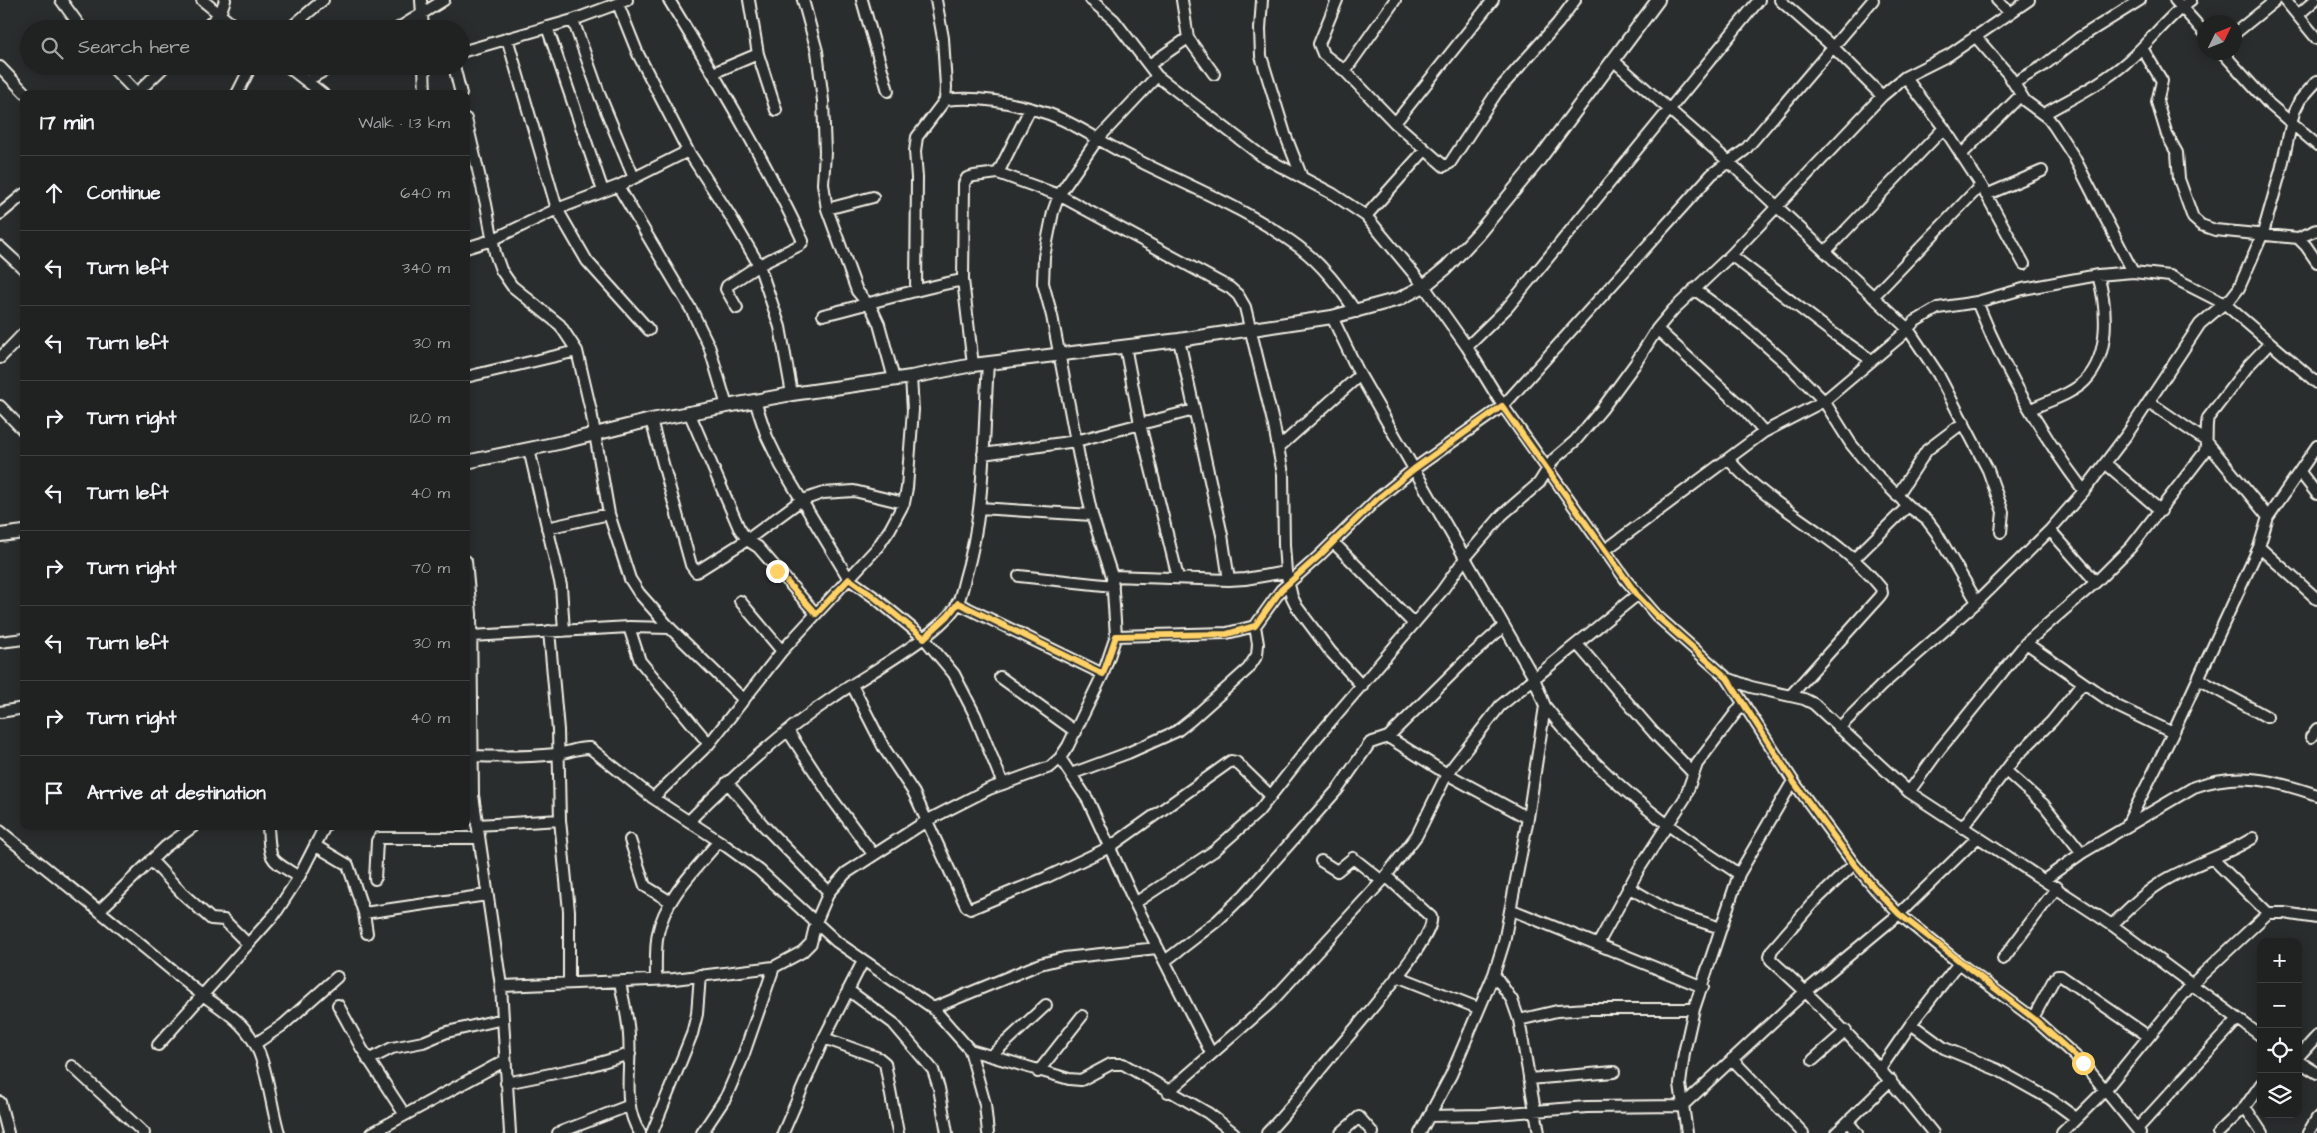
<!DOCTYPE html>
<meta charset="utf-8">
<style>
:root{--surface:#202222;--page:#282a2a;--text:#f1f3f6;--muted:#a2a4a5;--line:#3d3f40}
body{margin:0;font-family:"Architects Daughter",sans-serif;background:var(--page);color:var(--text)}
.controls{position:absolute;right:15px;bottom:15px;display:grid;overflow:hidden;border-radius:10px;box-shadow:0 2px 12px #0003}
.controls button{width:45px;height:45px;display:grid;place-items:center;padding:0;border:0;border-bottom:1px solid var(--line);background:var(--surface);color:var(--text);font:25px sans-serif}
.compass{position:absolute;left:2197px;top:15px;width:45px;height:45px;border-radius:50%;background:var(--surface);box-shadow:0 2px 12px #0003;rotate:47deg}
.stop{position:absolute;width:15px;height:15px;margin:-11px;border:4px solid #ffd166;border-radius:50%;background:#fff}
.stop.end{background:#ffd166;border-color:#fff;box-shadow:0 1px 5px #0008}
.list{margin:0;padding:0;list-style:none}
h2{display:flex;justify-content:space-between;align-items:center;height:65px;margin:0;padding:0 20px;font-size:21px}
h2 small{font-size:16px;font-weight:400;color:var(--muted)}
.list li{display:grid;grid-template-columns:32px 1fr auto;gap:15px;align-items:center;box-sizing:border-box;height:75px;padding:0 20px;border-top:1px solid var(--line)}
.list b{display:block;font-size:19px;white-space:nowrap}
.list em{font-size:16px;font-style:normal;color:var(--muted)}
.icon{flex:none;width:28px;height:28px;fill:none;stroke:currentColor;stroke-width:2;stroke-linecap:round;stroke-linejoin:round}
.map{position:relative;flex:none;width:2317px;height:1133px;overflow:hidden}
.search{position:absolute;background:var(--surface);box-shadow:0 2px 12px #0003;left:20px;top:20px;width:450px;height:55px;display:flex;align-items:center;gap:12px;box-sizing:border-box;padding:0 18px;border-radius:28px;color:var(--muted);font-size:19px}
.panel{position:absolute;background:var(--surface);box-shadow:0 2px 12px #0003;left:20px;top:90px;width:450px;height:740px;border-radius:10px}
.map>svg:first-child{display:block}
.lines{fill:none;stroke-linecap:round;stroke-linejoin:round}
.minor-casing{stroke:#f4f1e8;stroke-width:14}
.tertiary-casing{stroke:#f4f1e8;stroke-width:16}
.minor{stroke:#2a2d2e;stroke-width:10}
.tertiary{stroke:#2a2d2e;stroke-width:12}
.route{stroke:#ffd166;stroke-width:6}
</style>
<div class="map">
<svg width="2317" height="1133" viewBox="0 0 2317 1133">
<rect width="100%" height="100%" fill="#2a2d2e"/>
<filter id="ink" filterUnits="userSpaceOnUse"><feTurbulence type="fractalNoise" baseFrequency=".02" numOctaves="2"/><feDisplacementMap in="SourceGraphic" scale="10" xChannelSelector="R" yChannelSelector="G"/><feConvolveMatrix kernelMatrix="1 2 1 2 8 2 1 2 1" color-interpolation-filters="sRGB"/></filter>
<g filter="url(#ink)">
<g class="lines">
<defs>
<path id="minor" d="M61 0 82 29
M202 0 238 29
M421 0 423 29
M669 0C717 79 764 158 803 241L800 245 759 265 727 286 726 289 737 308
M749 0 758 54 776 110
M803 0 817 51 823 101 825 152 823 184 827 209 857 291 872 309 879 324 894 379
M862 0 888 91
M1091 0 1114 20 1157 76 1263 157 1333 194 1366 216 1424 286 1467 347 1503 406 1626 580 1657 616 1727 678 1793 781 1854 864 1876 890 1899 914 1959 963 2033 1018 2083 1063 2140 1133
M1262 0 1260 29 1261 56 1285 134 1301 175
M1337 0 1319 44 1323 54 1345 71
M1395 0 1345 71 1395 123 1444 166 1450 163 1497 92 1558 23 1575 0
M1780 0 1833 47 1882 96
M1997 0 2009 12
M2175 0 2204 32
M2285 0 2317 39
M618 4 638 54 688 151 729 214 759 265 780 327 792 394
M2298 15 2315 0
M573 20 600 96 634 178
M547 27 603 191
M204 29 220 14 225 0
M289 29 323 0
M397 29 444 0
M2234 34 2276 0
M1975 36 2008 74 2025 101 2048 118 2054 126 2074 157 2133 272
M507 38 557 209 587 261 649 330
M1188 38 1214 74
M2142 48 2162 81 2157 102 2167 135 2177 153 2179 179 2193 218 2201 225 2215 230 2298 238 2306 246 2317 262
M461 52 573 20 627 0
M2222 52 2268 103 2317 145
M1614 61 1729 162 1908 329 1938 374 1988 470 2003 512 2001 532
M1149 65 1188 38 1182 0
M111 66 138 94
M287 66 323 94
M424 66 425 94
M454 66 461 94
M0 67 26 94
M713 73 758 54
M1905 77 1944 128 1981 185 2024 264
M306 81 333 66
M2014 83 2043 66 2079 38 2140 0
M136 94 165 66
M237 94 251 66
M945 100C979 96 1016 103 1049 114 1077 124 1102 143 1129 156 1186 185 1248 209 1299 247 1323 265 1340 288 1356 312
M2044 114C2072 98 2103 83 2128 61 2150 42 2167 17 2191 0
M466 119 486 204 495 253 501 270 512 286 560 325 577 351 591 411 609 514 630 579 639 593 670 628 744 700
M1395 123 1493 0
M1961 155 2021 95
M998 173 1030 109
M618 186 692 311 709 346 727 406
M1986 195 2042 171
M827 209 873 197
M0 214 24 194
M1366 216 1425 150
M2298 238 2317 230
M0 247 24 269
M466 248 492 240 557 209 618 186 688 151
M1825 252 1944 128
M1731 255 1834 334 1871 360
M1694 289 1744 326 1787 364 1824 401 1851 444 1874 472 1908 506 1927 520 1936 532 1977 602
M916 290 917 178 915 151 917 137 945 100 946 87 943 38 936 0
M1873 297 1981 185
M1977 302C2004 369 2040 433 2084 491
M823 315C870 304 915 289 963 280
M1332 317 1360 375 1534 678 1545 706 1528 818 1504 942 1494 974 1451 1075 1420 1133
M1657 329 1745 410 1764 432
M1179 340 1222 535 1229 580
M1125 346 1140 424 1178 578
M1467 347 1507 308 1759 0
M0 358 24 333
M973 365 963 280 964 184 967 178 974 176 998 173 1059 195 1230 288 1238 295 1245 307 1274 426 1283 474 1284 545 1286 572 1292 597 1297 607 1330 651 1362 686
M466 377 577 351
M755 401 767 437 781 466 849 579 874 597 924 638 954 674 975 715 1003 784
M2149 402 2206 441 2268 517
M0 406 24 431
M2031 409C2048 401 2072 394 2085 381 2111 354 2107 307 2098 275
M689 412 739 528 747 540 758 547 816 614
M651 420 691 565 696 572 747 540 800 501 823 493 854 491 904 503
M1278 448 1360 375
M529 449 561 586 564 631
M983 454 1076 441 1194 410
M1729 460C1773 511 1839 535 1881 588L1882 593 1879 597 1791 695
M2105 463 2161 511
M2300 472 2317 494
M1897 496 1927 450 1964 422
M979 508 1092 515
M547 528 609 514
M2050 530 2096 582
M1333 542 1414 624
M2259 547 2317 599
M1604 551 1764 432 1824 401 1901 336 1914 322 1938 308 1977 302 2023 289 2098 275 2133 272 2170 276 2225 304 2317 383
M1854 559 1908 506
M466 561 471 614 473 795 501 986 510 1133
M1019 576 1113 586
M1112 576 1229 580 1245 579 1286 572
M740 601 782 651
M957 603 1103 674
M629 627 640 661 709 744
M549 631 558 730 560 820 569 911V983
M471 636 629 627 670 628
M1116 636 1227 633 1255 626 1281 590 1319 556 1376 500 1414 469 1503 406 1712 174 1745 150 1873 0
M0 642 24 639
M2026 643 2117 706 2173 733
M1577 644 1654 733 1693 773
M1000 677 1076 732
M1727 678 1751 687 1804 699 1814 704 1909 792 2112 925 2261 1036
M2198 679 2267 717
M852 685 884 748 914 793 966 906 970 909 1045 878 1110 847 1231 761 1236 762 1271 796
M1545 706C1598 775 1666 827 1739 874
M0 712 24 708
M1839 728 1881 686 1977 602 2050 530 2084 491 2128 433 2200 324 2232 297 2239 288 2263 233 2281 170 2294 112 2300 100 2317 81
M788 731 833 800 873 854
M1388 737 1447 774 1528 818
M2311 737 2317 729
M473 756C500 757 528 757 556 754 568 753 578 747 590 748L653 798 719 841 759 870 837 942 933 1008 970 1050 985 1104 988 1133
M1060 758 1088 800 1135 903 1211 1053
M2006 771 2044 805 2082 853
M1071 774 1128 753 1177 731 1191 720 1248 669 1257 655 1258 644 1255 626
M727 782 764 826 829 892
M1909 792 1940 749 2026 643 2096 582 2131 547 2204 453C2209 443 2205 429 2208 418L2248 366 2269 344
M653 798 709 744 782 651 877 548 890 529 904 503 907 488 913 410 911 377
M689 821C734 775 781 732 835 696 866 674 941 635 958 603 961 595 963 586 965 578 986 509 983 435 988 364
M477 825 560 820
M268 826C270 863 269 858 299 877
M2126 827 2173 733 2259 547 2268 517 2317 446
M1962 828 2015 758 2052 721 2083 683
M0 831C64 883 129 934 192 987 214 1005 239 1016 254 1042 267 1064 271 1107 279 1133
M630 840 645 886 671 902
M316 846 348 865 364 913 367 933
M2213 859 2268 913
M151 860 182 893 211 919 224 920 248 944
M1321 861 1337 871 1353 858 1382 881
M1854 864 1811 905 1772 950 1770 956 1771 960C1831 1013 1884 1071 1933 1133
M375 879 377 841 379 838H479
M2044 880 2082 853 2194 787C2239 771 2273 780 2317 795
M1628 887 1671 912 1721 928
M1135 903 1214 851 1258 812 1313 742 1441 592 1466 557 1502 515 1539 483 1554 459 1575 441 1602 409 1635 364 1657 329 1673 310 1731 255 1882 96 1905 77 1949 55 2029 0
M100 910 165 847 194 826
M1512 910 1703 987
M364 913 487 895
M2112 925C2129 908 2147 890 2169 878 2196 863 2226 855 2253 838
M1598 944 1639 869 1685 798 1697 764 1743 703
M2003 959 2057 887
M1165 961 1217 921 1245 894 1338 789 1370 743 1388 737 1468 658 1504 626
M1494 974 1512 1000 1519 1020 1539 1133
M1397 976 1478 1008
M656 980C656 965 655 948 658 933 665 898 697 868 719 841
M620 982C623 1000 628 1017 629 1035 632 1067 621 1105 640 1133
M501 986 674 979 774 967 802 952 811 943 816 922 829 892 846 873 928 820 989 789 1050 767 1060 758 1068 746 1103 674 1116 636 1112 576 1092 515 1079 457 1052 316 1043 283 1044 257 1053 212 1059 195 1097 140 1157 76
M848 990 893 1023 933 1070 939 1088 947 1133
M338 1005 362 1049 405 1115
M933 1008 1040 964 1064 958 1157 948
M2033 1018 2053 981 2057 976H2061L2148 1036
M1519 1020 1557 1011 1588 1009H1694
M1911 1024 1944 1048 1998 1070 2050 1099 2076 1118
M824 1038 879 1058 885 1063 898 1133
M255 1044 283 1025 337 977
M158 1045 275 914 299 877 325 826
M970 1050 1069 1079 1081 1080 1111 1064H1123L1208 1113 1234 1133
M991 1056 1046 1005
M2298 1057 2317 1036
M1732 1059 1803 1133
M368 1060 392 1048 423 1042 447 1032 503 1019
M1813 1060 1846 1031
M2298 1061 2317 1073
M72 1066 144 1133
M1880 1069 1911 1024 1959 963
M1038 1072 1082 1016
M1529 1079 1614 1072
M506 1083 585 1067 630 1054
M1168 1092 1270 1003 1382 881 1417 835 1447 774 1500 706 1637 595
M0 1102 8 1133
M2245 1107 2262 1133
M1429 1116 1482 1115 1587 1107 1682 1106 1806 991 1899 914 1977 838
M1849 1123 1857 1133
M2137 1129 2238 1019
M372 1133 504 1061
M558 1133 628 1106
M652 1133 692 1034 697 1014 700 975
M702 1133 726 1097 741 1062 774 967
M783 1133 824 1038 863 961
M1267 1133C1288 1112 1305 1088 1324 1065 1340 1045 1438 937 1431 917L1386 876
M1341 1133 1359 1117 1373 1133
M1687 1133 1680 1084 1684 1053 1694 1009 1739 874 1793 781
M1836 1133 1891 1080
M2062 1133 2105 1090 2192 984 2268 913H2284L2317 918
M2218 1133 2245 1107 2261 1084
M2308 1133 2317 1118"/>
<path id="tertiary" d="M466 462 563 442 651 420 792 394 911 377 973 365 1179 340 1332 317 1399 299 1424 286 1446 268 1477 235 1538 161 1658 0
M0 535 24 532"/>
</defs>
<!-- minor casing -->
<use href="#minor" class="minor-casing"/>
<!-- tertiary casing -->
<use href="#tertiary" class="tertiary-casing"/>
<!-- minor -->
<use href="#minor" class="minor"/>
<!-- tertiary -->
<use href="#tertiary" class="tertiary"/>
</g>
</g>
<g class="lines" filter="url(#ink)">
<!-- route -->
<path class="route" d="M777 571 816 614 849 579 874 597 924 638 948 616 958 603 1103 674 1116 636 1227 634 1255 626 1281 590 1319 556 1376 500 1414 469 1502 406 1637 595 1657 616 1727 678 1793 781 1854 864 1876 890 1899 914 2033 1018 2083 1063"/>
</g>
</svg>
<div class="controls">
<button>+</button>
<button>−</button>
<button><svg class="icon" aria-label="locate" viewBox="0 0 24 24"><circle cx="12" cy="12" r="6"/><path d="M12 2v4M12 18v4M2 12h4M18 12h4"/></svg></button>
<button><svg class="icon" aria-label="layers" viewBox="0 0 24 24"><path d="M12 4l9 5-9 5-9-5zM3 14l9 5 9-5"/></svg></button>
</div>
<svg class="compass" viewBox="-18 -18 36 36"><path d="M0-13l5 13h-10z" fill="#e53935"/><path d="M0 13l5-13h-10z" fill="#a2a4a5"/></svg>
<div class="stop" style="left:2083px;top:1063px"></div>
<div class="stop end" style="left:777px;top:571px"></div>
<div class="search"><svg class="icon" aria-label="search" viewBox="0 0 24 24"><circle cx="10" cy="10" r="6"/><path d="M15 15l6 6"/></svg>Search here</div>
<section class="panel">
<h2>17 min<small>Walk · 1.3 km</small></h2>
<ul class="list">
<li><svg class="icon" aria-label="ahead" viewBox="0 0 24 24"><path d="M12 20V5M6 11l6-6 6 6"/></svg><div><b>Continue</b></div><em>640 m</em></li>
<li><svg class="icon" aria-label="left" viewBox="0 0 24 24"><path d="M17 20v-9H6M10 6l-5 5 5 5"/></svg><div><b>Turn left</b></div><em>340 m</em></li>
<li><svg class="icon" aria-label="left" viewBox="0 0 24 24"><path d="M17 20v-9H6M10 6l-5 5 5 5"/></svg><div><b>Turn left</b></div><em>30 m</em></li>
<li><svg class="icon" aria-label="right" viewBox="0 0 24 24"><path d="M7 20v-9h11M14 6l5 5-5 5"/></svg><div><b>Turn right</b></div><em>120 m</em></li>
<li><svg class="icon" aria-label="left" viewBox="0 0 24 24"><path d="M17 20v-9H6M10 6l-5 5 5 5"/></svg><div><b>Turn left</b></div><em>40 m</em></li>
<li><svg class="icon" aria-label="right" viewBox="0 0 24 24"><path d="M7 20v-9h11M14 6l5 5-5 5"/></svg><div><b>Turn right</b></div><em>70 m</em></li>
<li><svg class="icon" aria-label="left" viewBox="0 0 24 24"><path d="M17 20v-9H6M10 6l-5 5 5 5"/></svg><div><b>Turn left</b></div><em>30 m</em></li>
<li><svg class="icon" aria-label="right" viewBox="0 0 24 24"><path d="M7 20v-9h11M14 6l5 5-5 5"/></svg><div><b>Turn right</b></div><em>40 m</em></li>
<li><svg class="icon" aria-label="arrive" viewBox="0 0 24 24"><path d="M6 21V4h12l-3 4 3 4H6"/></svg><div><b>Arrive at destination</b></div></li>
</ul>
</section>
</div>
